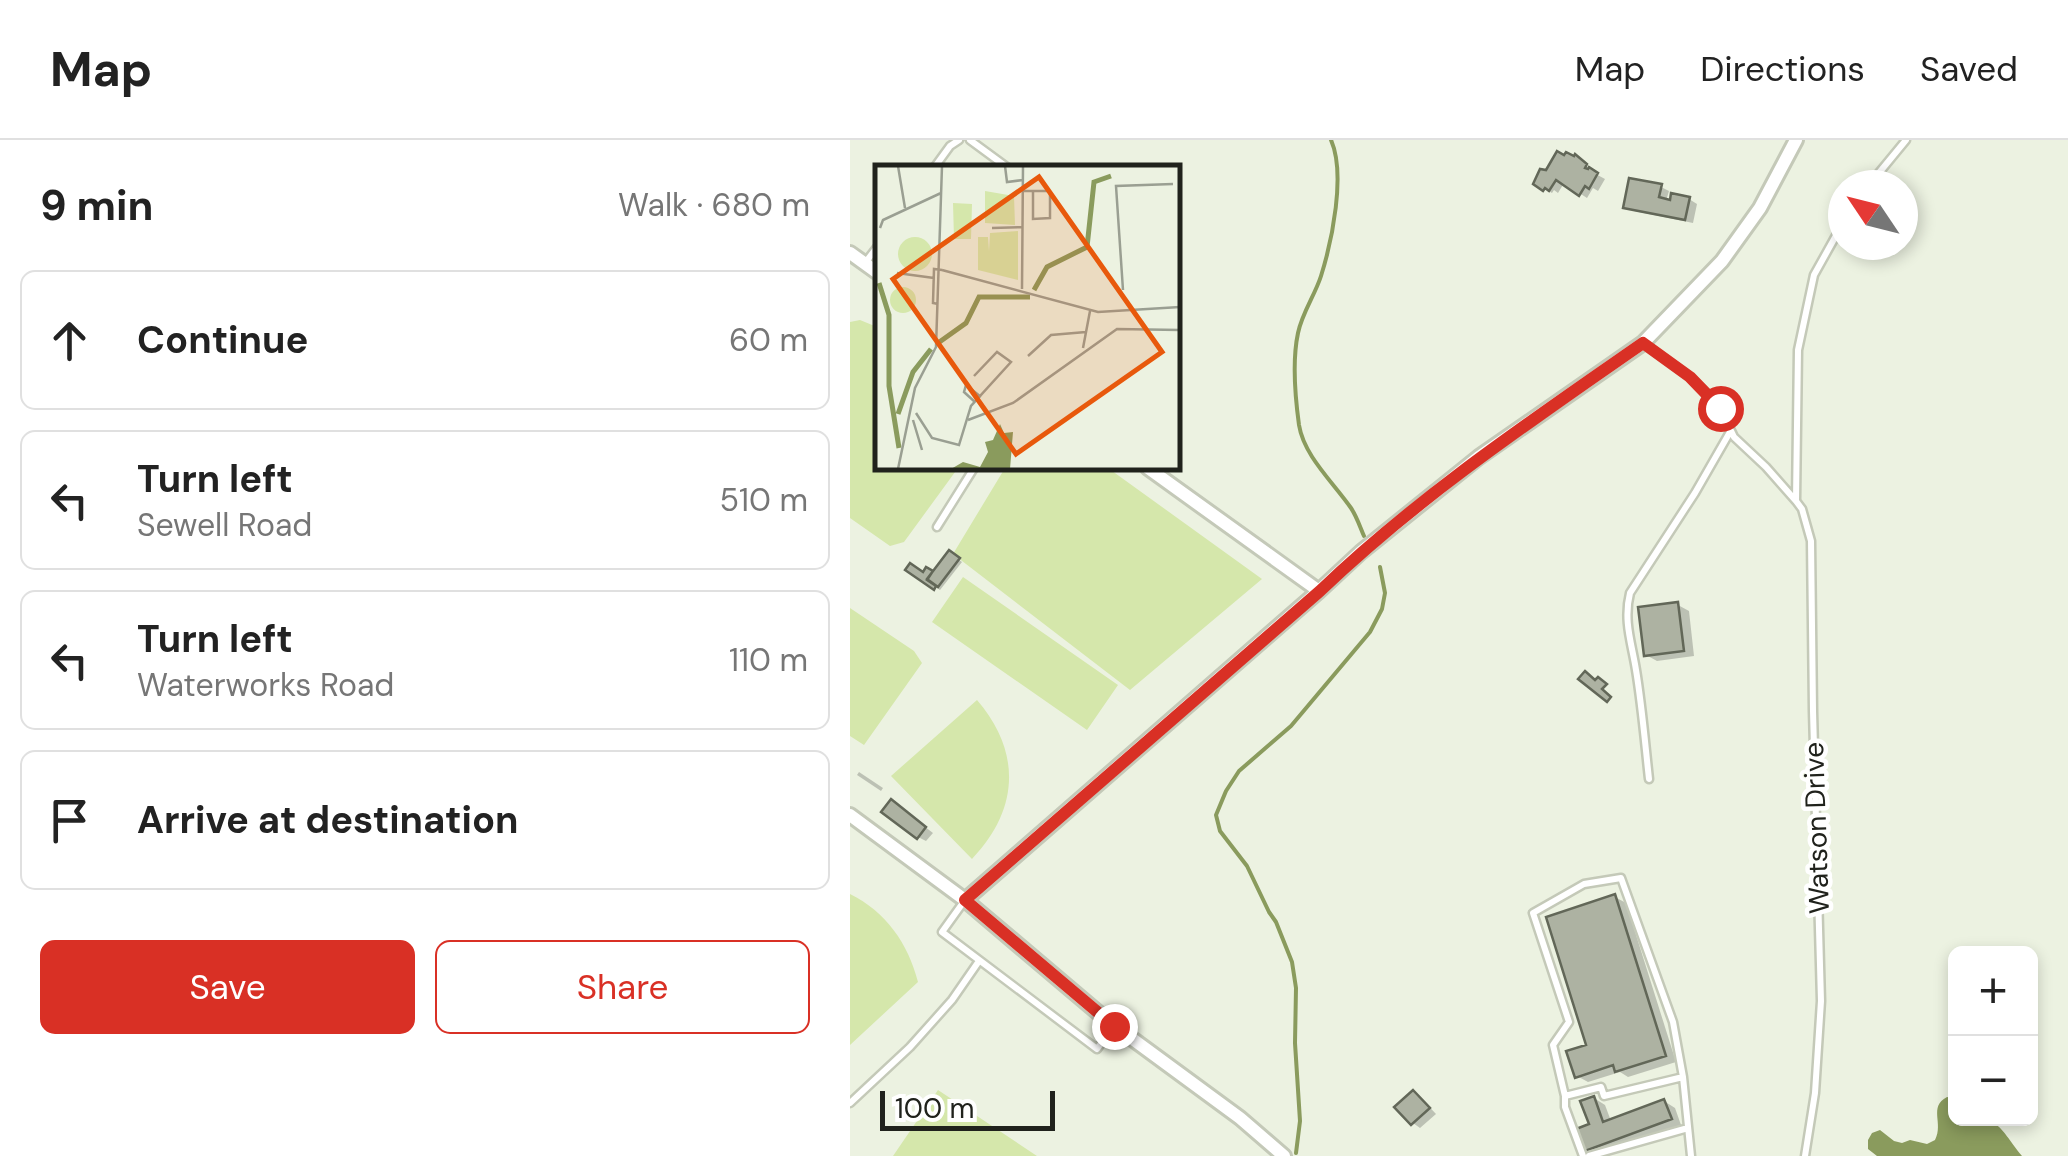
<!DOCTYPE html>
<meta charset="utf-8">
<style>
:root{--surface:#fff;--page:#f2f2f2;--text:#222;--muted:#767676;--line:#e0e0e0;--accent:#d93025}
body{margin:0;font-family:"DM Sans",sans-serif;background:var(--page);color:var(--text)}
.controls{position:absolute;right:30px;bottom:30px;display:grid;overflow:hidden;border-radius:15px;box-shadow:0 5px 15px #0003}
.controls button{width:90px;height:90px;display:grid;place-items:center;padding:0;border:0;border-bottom:2px solid var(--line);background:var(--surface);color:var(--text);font:50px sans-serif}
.compass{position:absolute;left:978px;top:30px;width:90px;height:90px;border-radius:50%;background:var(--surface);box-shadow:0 5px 15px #0003;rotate:305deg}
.scale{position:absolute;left:30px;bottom:25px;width:175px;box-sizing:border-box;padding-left:10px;border:5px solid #20221c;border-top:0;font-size:28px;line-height:35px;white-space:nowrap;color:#20221c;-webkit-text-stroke:8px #fff;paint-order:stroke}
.stop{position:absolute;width:30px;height:30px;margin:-22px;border:8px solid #d93025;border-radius:50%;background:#fff}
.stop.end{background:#d93025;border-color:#fff;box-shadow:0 2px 10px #0008}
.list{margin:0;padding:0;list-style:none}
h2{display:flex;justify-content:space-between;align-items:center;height:130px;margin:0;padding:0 40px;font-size:42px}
h2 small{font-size:32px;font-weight:400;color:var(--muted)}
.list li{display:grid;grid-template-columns:65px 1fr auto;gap:30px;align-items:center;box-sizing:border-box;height:140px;margin:0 20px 20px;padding:0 20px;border:2px solid var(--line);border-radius:15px}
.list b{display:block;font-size:38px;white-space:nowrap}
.list p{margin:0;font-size:32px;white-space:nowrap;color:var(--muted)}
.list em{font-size:32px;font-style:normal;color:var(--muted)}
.actions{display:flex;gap:20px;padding:30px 40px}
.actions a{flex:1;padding:22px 0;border:2px solid var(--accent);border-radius:15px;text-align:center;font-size:35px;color:var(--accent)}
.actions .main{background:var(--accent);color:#fff}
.icon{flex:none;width:55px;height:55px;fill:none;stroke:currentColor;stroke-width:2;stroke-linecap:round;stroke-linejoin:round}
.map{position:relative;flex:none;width:1218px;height:1016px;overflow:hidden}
header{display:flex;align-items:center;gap:60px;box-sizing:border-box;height:140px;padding:0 50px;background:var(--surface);border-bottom:2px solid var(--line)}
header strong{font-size:48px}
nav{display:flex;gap:55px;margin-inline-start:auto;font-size:35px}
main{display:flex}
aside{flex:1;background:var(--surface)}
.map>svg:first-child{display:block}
.green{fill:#d5e7ab}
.water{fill:#8a9b5d}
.shadow{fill:#0003}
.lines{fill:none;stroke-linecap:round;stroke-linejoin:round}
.stream{stroke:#8a9b5d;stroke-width:4}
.building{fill:#adb2a2;stroke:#626758;stroke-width:2.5}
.service-casing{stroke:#c4c9b8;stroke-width:11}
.minor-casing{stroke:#c4c9b8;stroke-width:18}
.service{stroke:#fff;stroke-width:6}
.minor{stroke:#fff;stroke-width:12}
.route{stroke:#d93025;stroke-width:12}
.labels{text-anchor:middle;stroke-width:9;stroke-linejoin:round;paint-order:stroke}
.street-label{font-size:28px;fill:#20221c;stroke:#fff}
.inset-river{fill:none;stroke:#8a9b5d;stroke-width:5}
.inset-road{fill:none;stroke:#9a9f92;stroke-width:2.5}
.view{fill:#e8590c;fill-opacity:0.15;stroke:#e8590c;stroke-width:5}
.inset-edge{fill:none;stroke:#20221c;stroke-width:5}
</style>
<header>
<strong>Map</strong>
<nav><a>Map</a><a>Directions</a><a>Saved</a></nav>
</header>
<main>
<aside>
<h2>9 min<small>Walk · 680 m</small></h2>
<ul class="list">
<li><svg class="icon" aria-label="ahead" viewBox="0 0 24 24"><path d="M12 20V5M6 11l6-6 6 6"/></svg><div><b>Continue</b></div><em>60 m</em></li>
<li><svg class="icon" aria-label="left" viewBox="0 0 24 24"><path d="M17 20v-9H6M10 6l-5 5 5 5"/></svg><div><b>Turn left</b><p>Sewell Road</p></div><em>510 m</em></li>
<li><svg class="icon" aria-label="left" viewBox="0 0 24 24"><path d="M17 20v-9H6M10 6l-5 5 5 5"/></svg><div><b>Turn left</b><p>Waterworks Road</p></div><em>110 m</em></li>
<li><svg class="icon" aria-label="arrive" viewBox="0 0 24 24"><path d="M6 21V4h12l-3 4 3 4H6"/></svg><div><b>Arrive at destination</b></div></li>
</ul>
<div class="actions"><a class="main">Save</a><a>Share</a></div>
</aside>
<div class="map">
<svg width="1218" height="1016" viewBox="0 0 1218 1016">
<rect width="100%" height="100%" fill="#ecf2e1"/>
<!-- green -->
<path class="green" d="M10 180 27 187 28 328H108L54 402 40 406 0 378V182Z
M155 328H258L412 439 280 550 103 414Z
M113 437 268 545 237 590 82 482Z
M0 468 64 511 72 523 14 605 0 596Z
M127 560C172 612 169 670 122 719L41 636Z
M0 754C36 772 58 803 68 842L0 905Z
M88 950 187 1016H43Z"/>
<!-- water -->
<path class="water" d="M1097 957 1105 958 1106 978C1151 978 1146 983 1172 1016H1027L1018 1009V1000L1022 993 1030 990 1044 1001 1052 1003 1060 1000 1077 1004 1085 1000C1094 983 1078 967 1097 957Z"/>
<!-- shadow -->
<path class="shadow" d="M733 22 742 32 755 39 748 51 743 48 737 58 714 43 708 53 704 50 702 53 686 43Z
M811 47 819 51 816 61 839 59 847 64 843 83 784 71 776 67Z
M99 413 112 422 90 450 59 429 74 435 84 434Z
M828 465 839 471 844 516 807 521 796 515Z
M9 632 33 648 31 651 7 635Z
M49 667 83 693 76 701 68 697Z
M765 757 776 763 826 922 778 937 770 932 738 942 727 936 739 906Z
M563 953 571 958 586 974 570 988 563 983Z
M744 958 755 965 761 981 814 961 825 968 831 985 748 1016 737 1010 742 986Z"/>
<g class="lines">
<!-- stream -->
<path class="stream" d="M481 0C496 34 482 101 471 136 465 155 452 173 448 193 442 221 445 256 449 285 454 316 483 342 501 368 507 377 510 387 514 396
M446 1013 450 981 445 903 446 848 442 822 426 782 419 772 397 726 370 691 366 675 376 651 389 631 441 586 520 492 532 469 535 453 530 427"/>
</g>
<!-- building -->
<path class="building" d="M707 11 714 15 716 12 724 16 725 14 737 24 735 28 738 29 739 27 748 33 739 49 735 46 729 56 706 40 699 51 695 48 693 51 683 44 690 29 696 30Z
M779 38 812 44 809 57 820 60 821 53 840 57 835 80 773 68Z
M99 410 110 418 88 447 77 439Z
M60 423 73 432 76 427 83 431 77 440 86 446 84 450 55 430Z
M828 462 834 511 794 516 788 467Z
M735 531 745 540 748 537 757 544 752 549 761 557 757 562 728 539Z
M41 659 76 687 67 699 31 672Z
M765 754 816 916 765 932 763 925 725 938 716 911 736 905 696 777Z
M563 950 580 968 561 985 544 967Z
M744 956 753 982 814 959 822 979 735 1011 726 989 739 984 730 961Z"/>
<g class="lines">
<defs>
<path id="service" d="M120 0 158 28
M84 28 100 6 109 0
M1019 45 1056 0
M15 123 28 106
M793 203 840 237 863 260 870 268 884 297 916 327 946 361 952 369 961 401 963 571 971 861 965 953 955 1016
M946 360 948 210 964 135 993 83
M87 387 124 328
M799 639C795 603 792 566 786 530 782 504 773 481 780 453L845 353 880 292
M115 760 92 792 247 909 263 887
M715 956 703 905 719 882 683 773 734 744 771 738 823 882 833 937 841 1016
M0 963 60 907 102 860 129 821
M733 1016 715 967V956L751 947 754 956 833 937
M739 1016 838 988"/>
<path id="minor" d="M0 113 28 133
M298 328 469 451
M0 675 115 760 258 881 390 978 434 1016
M115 760 469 451 511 412 629 317 793 203 872 121 910 68 946 0"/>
</defs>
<!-- service casing -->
<use href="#service" class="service-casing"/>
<!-- minor casing -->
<use href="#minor" class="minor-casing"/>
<!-- service -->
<use href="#service" class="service"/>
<!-- minor -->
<use href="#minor" class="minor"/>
</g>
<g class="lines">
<!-- route -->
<path class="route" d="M264 886 115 760 470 451C568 357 681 281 793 203L840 237 870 268"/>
</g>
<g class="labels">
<!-- street labels -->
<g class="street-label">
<text transform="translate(966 688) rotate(-92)" y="10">Watson Drive</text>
</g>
</g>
<!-- overview -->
<g transform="translate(25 25)">
<rect width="305" height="305" fill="#ecf2e1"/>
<path d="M110 26 139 31 140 60 110 58ZM78 38 97 39 96 74H79ZM143 66V115L103 105V72H113L114 86 115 68ZM23 89a17 17 0 1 1 34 0a17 17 0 1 1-34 0ZM15 135a13 13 0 1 1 26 0a13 13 0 1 1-26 0Z" fill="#d5e7ab"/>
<path d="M125 259 129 268 138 267 135 304H76L88 297 105 302 113 287 110 277 118 275Z" fill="#8a9b5d"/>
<path class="inset-river" d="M4 118 14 150V221L24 283M159 125 172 102 212 82 219 17 236 11M63 178 91 158 104 132H155M23 249 38 207 56 184"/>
<path class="inset-road" d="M23 1 30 43M130 1 132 17 148 15M148 26H173L175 27V53L158 54V26M5 63 8 55 66 28M117 63 147 62M67 105 223 147 305 142M22 108 59 113M147 124 148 1M248 125 241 21 298 19M63 139 58 138 59 104 67 105M208 183 215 146M153 191 176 170 211 167M100 237 89 227 91 220 106 232M41 248 57 273 84 280 96 241 136 197 122 187 99 211M38 255 47 285M93 255 138 238 242 164 305 165M23 304 40 223 61 182 67 1"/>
<path class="view" d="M164 12 287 187 141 289 18 114Z"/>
<rect width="305" height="305" class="inset-edge"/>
</g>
</svg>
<div class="controls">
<button>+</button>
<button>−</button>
</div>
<svg class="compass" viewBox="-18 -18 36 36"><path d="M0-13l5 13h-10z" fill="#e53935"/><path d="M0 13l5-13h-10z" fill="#767676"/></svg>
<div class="scale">100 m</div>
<div class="stop" style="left:870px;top:268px"></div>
<div class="stop end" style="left:264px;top:886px"></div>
</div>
</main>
